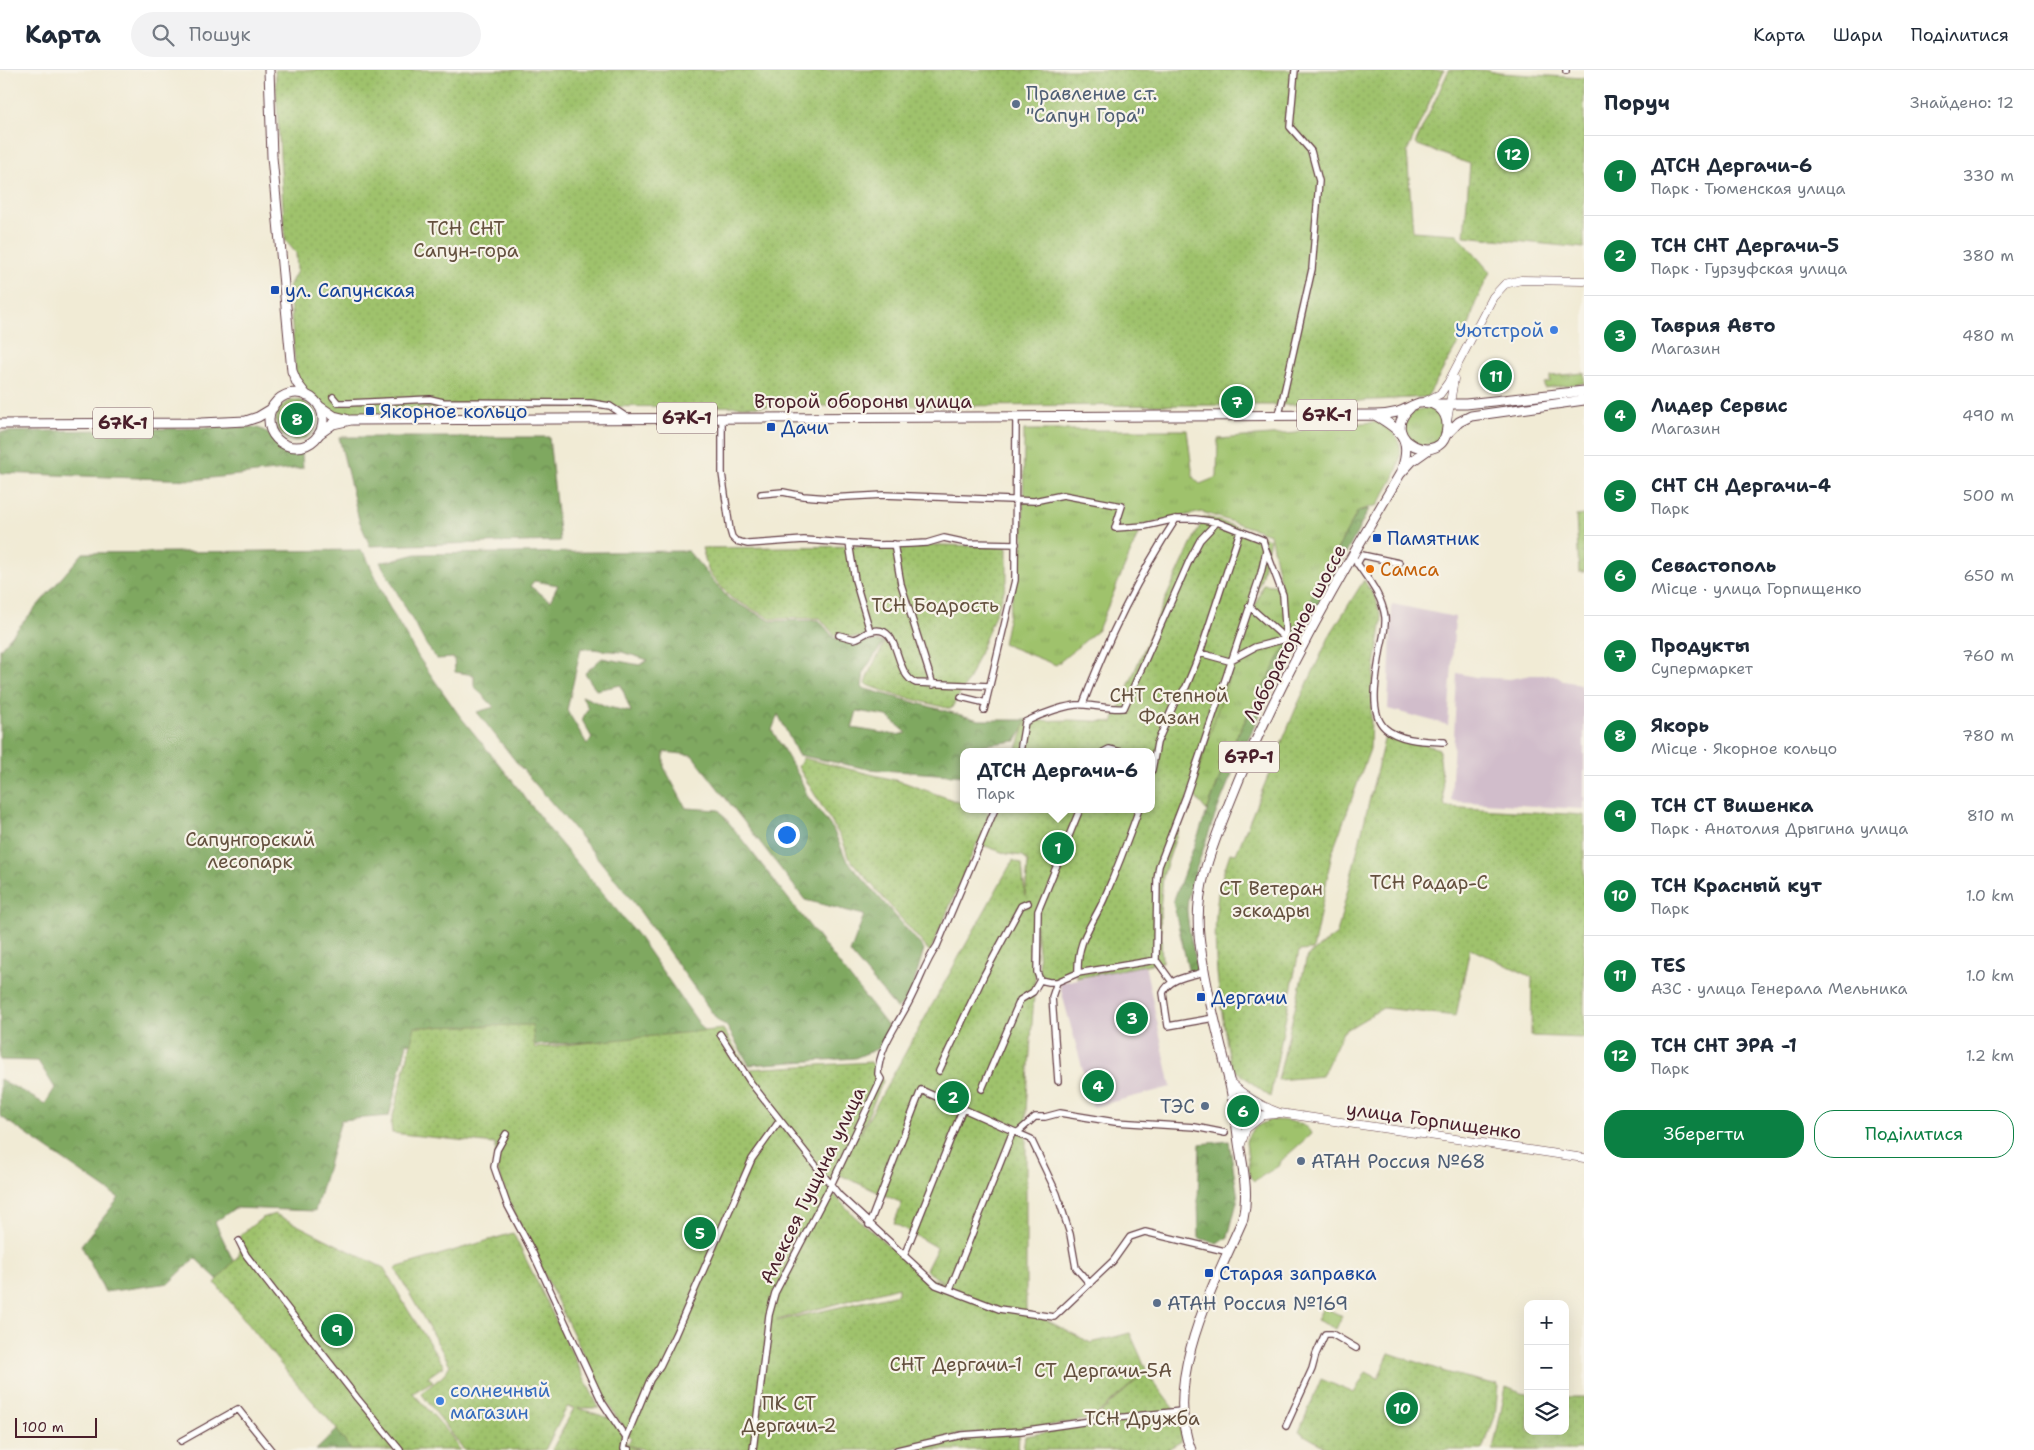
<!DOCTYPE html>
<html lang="uk">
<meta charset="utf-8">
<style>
:root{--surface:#fff;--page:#f2f2f3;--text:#1f2937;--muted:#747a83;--line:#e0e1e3;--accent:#0b8043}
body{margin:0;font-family:"Shantell Sans",sans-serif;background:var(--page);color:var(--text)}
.controls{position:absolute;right:15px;bottom:15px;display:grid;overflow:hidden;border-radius:10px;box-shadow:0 5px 20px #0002}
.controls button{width:45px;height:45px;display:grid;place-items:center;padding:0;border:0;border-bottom:1px solid var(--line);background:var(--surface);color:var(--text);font:25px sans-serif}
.scale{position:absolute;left:15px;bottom:12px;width:82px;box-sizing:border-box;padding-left:5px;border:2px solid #4a1f2b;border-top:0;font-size:14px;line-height:18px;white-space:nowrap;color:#4a1f2b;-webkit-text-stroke:4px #f7f3e8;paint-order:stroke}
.you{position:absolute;left:786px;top:764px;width:18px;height:18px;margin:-12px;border:4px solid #fff;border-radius:50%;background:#1a73e8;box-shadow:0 0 0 8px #1a73e833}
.badge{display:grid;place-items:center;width:32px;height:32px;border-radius:50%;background:var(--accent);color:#fff;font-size:16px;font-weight:700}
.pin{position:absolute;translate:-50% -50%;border:2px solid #fff;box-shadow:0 1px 5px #0006}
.popup{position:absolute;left:960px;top:678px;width:195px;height:65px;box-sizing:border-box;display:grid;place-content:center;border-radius:10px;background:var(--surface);filter:drop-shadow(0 1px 4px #0005);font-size:16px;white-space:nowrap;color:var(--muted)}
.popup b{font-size:19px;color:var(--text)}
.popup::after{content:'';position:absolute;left:50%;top:100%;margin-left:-10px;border:10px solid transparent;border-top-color:var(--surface)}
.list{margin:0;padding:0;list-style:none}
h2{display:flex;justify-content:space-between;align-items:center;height:65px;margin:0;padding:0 20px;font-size:21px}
h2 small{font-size:16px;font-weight:400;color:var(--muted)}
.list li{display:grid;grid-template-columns:32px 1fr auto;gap:15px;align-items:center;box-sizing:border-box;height:80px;padding:0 20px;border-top:1px solid var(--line)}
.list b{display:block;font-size:19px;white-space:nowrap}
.list p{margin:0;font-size:16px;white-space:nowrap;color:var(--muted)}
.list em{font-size:16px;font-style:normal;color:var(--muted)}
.actions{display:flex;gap:10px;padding:15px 20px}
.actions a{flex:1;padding:11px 0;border:1px solid var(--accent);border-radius:20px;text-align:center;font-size:18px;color:var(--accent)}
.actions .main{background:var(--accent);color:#fff}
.icon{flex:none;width:28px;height:28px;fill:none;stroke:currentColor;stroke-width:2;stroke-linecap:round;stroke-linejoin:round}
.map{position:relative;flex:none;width:1584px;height:1380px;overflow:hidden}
header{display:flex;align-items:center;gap:30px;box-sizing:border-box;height:70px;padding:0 25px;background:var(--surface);border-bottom:1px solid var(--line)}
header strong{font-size:24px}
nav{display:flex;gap:28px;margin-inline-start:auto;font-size:18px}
.search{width:350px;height:45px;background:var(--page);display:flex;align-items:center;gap:12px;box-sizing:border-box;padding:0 18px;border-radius:28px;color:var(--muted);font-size:19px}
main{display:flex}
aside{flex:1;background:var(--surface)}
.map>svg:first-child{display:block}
.industrial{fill:#d1bdcb}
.grass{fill:url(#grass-tufts);stroke:#74704c}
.forest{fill:url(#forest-crowns);stroke:#646446;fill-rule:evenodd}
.park{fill:#9fc26c;stroke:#74704c}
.garden{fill:url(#garden-dots);stroke:#74704c;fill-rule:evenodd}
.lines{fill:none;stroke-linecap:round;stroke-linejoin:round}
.street-casing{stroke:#633e44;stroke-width:8}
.secondary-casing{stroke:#633e44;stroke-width:9}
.primary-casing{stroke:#633e44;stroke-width:11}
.street{stroke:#fff;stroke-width:5.5}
.secondary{stroke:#fff;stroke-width:8}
.primary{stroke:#fff;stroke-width:9}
.service-dot{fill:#5c6f8a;stroke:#f7f3e8;stroke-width:2}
.transit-dot{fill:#1a4fb4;stroke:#f7f3e8;stroke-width:2}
.shop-dot{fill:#3f7fe0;stroke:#f7f3e8;stroke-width:2}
.food-dot{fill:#e8710a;stroke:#f7f3e8;stroke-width:2}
.labels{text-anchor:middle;stroke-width:4.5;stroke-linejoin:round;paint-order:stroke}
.shield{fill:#f7f3e8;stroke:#7e5f64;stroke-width:1}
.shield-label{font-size:18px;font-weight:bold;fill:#4a1f2b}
.service-label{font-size:19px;fill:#4e5e75;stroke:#f7f3e8;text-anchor:start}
.park-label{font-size:19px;fill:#64503e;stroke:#f7f3e8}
.transit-label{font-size:19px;fill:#164399;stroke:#f7f3e8;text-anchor:start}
.shop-label{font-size:19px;fill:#366cbe;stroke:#f7f3e8;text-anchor:end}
.street-label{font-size:19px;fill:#4a1f2b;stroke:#f7f3e8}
.food-label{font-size:19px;fill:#c56008;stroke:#f7f3e8;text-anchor:start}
</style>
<header>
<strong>Карта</strong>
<div class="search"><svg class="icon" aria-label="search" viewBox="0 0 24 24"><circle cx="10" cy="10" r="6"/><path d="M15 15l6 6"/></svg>Пошук</div>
<nav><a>Карта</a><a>Шари</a><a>Поділитися</a></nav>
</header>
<main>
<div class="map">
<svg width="1584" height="1380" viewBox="0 0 1584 1380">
<defs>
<pattern id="grass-tufts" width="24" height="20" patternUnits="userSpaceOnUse" patternTransform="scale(1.25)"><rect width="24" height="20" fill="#9fc26c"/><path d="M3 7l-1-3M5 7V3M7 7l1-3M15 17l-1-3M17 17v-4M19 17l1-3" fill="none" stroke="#8aa65e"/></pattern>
<pattern id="forest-crowns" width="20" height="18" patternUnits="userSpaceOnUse" patternTransform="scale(1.25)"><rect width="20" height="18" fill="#7fa860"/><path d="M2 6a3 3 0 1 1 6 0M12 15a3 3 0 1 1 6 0" fill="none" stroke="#6a884f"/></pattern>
<pattern id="garden-dots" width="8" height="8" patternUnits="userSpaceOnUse" patternTransform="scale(1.25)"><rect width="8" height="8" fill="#9fc26c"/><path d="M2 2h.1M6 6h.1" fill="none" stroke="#8aa65e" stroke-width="1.8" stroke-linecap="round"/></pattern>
</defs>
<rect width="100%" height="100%" fill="#f7f3e8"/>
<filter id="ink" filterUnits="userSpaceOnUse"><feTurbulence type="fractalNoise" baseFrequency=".02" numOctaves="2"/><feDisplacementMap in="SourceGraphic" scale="10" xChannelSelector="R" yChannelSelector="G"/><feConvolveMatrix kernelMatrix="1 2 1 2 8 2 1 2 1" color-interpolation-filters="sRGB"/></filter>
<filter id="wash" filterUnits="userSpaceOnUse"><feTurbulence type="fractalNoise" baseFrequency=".0096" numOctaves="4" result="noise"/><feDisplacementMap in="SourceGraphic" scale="20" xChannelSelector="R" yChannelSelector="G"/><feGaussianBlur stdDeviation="1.12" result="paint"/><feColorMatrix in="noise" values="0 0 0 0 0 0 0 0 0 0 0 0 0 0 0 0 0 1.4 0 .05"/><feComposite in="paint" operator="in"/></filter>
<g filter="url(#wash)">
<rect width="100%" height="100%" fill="#f1ebd5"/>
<!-- industrial -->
<path class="industrial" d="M1392 534 1455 547 1448 655 1388 639Z
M1457 603 1475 607 1510 609 1531 605H1554L1564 611 1580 614 1584 624V739L1451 731Z
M1145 895 1171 1017 1093 1037 1059 913Z"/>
<!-- grass -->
<path class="grass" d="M1584 303V313L1544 318V313L1550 312V306Z
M276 350a20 20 0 1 1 40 0a20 20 0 1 1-40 0Z
M1427 338C1447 344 1446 356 1438 372L1419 377C1415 373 1407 367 1405 362 1400 348 1415 339 1427 338Z
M1378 352C1419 373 1395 406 1378 435L1358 441 1232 675 1207 741 1192 723 1215 645 1263 514 1281 516 1270 464 1202 442 1142 455 1098 560 1056 595 1003 574 1023 472 1024 360H1187L1193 407 1200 414 1217 407 1218 369 1297 363 1311 356Z
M1271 1050C1283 1050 1307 1051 1311 1064L1281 1091 1280 1095 1254 1111 1250 1107 1246 1071C1250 1059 1259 1054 1271 1050Z"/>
<!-- forest -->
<path class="forest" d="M253 357C276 360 275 384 302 383L303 398 192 410 0 403V362Z
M339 367H549L560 471 370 476 359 450Z
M1369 439C1314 550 1246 653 1206 771 1200 790 1187 820 1187 840 1188 860 1194 881 1198 900L1189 903 1173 832 1232 675 1358 441Z
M359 480 365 484 388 535 419 588 459 645 507 704 556 768 635 862 707 965 538 975 407 973 389 1046 341 1050 315 1141 235 1138 215 1152 243 1212 232 1223 195 1188 169 1213 105 1222 81 1175 119 1128 0 1046V1009L45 1034 55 1018 38 991 0 990V579L83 483Z
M688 481 729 529 771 551 819 550 834 568 884 572 864 601 862 618 979 650H1028L1016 671 982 675 981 682H964V706L868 699 798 685 778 644 772 660 800 708 808 727 833 759 846 789 924 879 910 927 897 939 850 883 864 845 805 830 692 685 664 682V697L686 738 719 740 890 959 884 976 855 988 749 995 726 955 718 951 634 833 570 754 517 693 477 642 494 637 474 616V605L455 602 454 588 437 589 427 576 380 492 390 491 416 484ZM534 511 558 515 550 531 530 516ZM581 578 622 582 648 590 640 595 602 588 585 603 596 620 621 615 631 642 608 637 582 626 588 638 582 650 592 668 587 674 567 640ZM857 641 887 646 907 663 896 665 852 658Z
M1229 1071 1238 1128 1228 1167 1218 1174 1199 1168 1198 1129 1200 1074Z
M338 1359 361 1380H316Z"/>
<!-- park -->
<path class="park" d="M1323 1237 1342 1246 1336 1259 1317 1250Z"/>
<!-- garden -->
<path class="garden" d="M275 0H1444L1407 82 1413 161 1457 164 1490 202 1475 234 1470 253 1427 327 1290 335 447 337 338 348C325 340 305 322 296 309L289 216 297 201 296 183 285 170Z
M1449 0H1484L1499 3 1584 8V178L1464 166 1470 94 1415 74Z
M1584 445V502H1579L1576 446Z
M1204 447 1214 449 1270 469 1261 509 1163 806 1160 841 1162 892 1077 908 1078 897 1076 903 1055 910 1040 907 1036 855 1035 911 1026 1040V1241L1042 1248 1091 1273 1130 1263 1147 1301 1091 1349 1021 1360 961 1364 890 1380H775L749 1378 748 1380H646L627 1375 639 1380H552L574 1338 567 1337 545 1380H464L421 1323 443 1306 450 1295 395 1198 513 1163 599 1338H578L606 1347 614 1345 627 1375 631 1368 606 1331 509 1132 497 1098 495 1074 392 1063 391 1054 415 957 532 955 535 978 723 959 748 999 871 992 883 1011 860 1064 1013 790 1022 794 1025 826 1028 792 1023 786 1007 784 977 773 930 882 848 787 843 771 798 697 803 688 903 712 964 734V739H979L995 745 997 739H1152V682H1016L1026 651 1071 650 1113 652 1164 532ZM840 1105 902 1133 894 1153 937 1178 926 1200 933 1206 945 1212 927 1208 854 1146 832 1122ZM898 1217V1224L777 1251V1250Z
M944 475 1007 477V511L1002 527 969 609 951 639 892 624 865 614C869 598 880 585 886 569L835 566 820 548 771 549 731 528 709 503 702 478Z
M1364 510 1376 529 1382 550 1372 616 1370 679 1332 783 1313 880 1299 881 1270 1027 1231 997C1221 940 1210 881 1218 824 1220 810 1226 796 1230 783L1236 784 1296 638 1331 563Z
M1386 662 1439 679 1445 737 1584 745V968L1531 966 1532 907 1470 878 1456 946 1383 938 1343 962 1322 1006 1278 1010 1307 886 1337 864Z
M275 1144 384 1198 408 1240 444 1296 428 1307 433 1311 413 1323 449 1363 460 1380H351L335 1357 287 1302 215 1213 239 1185 240 1165 262 1148Z
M1389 1283 1449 1303 1498 1315 1495 1347 1482 1380H1330L1299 1362 1321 1309 1354 1323 1366 1302 1378 1308Z
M1146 1302 1178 1345 1182 1371 1166 1380H1023L1025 1366 1085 1356Z
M1506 1317 1521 1323 1528 1324V1361H1565V1327H1584V1380H1493Z
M1019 1364 1018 1380H906L963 1367Z"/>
</g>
<g filter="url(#ink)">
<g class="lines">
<defs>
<path id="street" d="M1566 1V0
M333 327 338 333H349L430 329 443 332 591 333 610 336 628 348
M1279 345 1312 199 1319 111 1311 81 1290 57 1295 0
M722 348V403L730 460 732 467 736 471 748 474 804 470 877 475 910 474 927 473 944 468 967 473 1016 474
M761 424 783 422 803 426 829 428 884 425 1034 431 1063 425 1122 436 1115 458 1145 456 1176 449H1195L1217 452 1263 470 1266 481 1261 503 1186 726 1159 796 1157 809 1156 890
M849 473 855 510 870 561
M894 474 901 514 933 615
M1353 487C1365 506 1382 524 1385 547 1386 557 1383 568 1381 577 1378 599 1367 642 1385 658 1399 671 1426 671 1444 672
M1357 494 1362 485 1399 493
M1249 536 1286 569 1304 576
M839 565 854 569C861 568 865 562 872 561 902 554 892 603 916 613L990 616
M1200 583 1229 591 1255 577 1286 569 1283 525 1266 480
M961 627 986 633
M1083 634C1107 570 1138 507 1176 449
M984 640 1015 510 1016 346
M1020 682 1025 652C1039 645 1069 633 1085 635 1098 636 1110 639 1124 638L1190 489 1200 470 1217 452
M1103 682 1109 679 1121 682
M1152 700 1157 673 1175 632 1186 617 1200 583 1240 461
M1204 902C1190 906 1169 908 1163 923L1168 956 1214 948
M1078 903C1077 869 1091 858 1104 829 1117 799 1128 770 1139 739
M1057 912H1049L1040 910 1037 902 1038 841 1080 739
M720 964 751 1013 839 1125 936 1215 999 1239 1054 1247 1113 1191 1130 1167 1145 1162 1229 1182
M939 1001 984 905 1021 836 1028 833
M1058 1011 1052 927 1057 912 1078 903 1156 890 1172 912
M982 1019 1020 930 1033 922 1040 910
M1017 1063 1035 1047H1045L1060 1043 1115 1052 1195 1057 1225 1063
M506 1064 497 1080 494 1097 507 1134 532 1181 602 1332 626 1368
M869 1155 921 1020 1031 1069 1057 1124 1070 1164 1076 1198 1090 1214
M239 1171 246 1185 357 1328 400 1380
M904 1186 963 1038
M950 1219 1013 1061
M1286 1356 1312 1299 1316 1284 1325 1264H1332L1356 1278
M181 1371 238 1339 271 1380
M629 1380 624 1379 626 1368 650 1310 660 1296 675 1265 752 1089 780 1050
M753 1380 769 1245 775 1223 831 1115 881 1009 878 1004C879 974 901 951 913 924 921 908 926 891 937 876L995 739
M897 1380 962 1365 1021 1361 1097 1350 1181 1341"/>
<path id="secondary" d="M1422 333 1440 324 1448 313 1493 227 1505 214 1521 210 1584 211
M1447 351 1454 309
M1229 1011C1245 1027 1260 1036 1280 1043L1584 1088
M1235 1046 1245 1047 1276 1044
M1240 1077 1246 1059 1261 1047"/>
<path id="primary" d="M269 0 272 87 292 301 297 313 307 326
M269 350a27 27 0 1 1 54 0a27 27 0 1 1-54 0Z
M1433 334H1466L1584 321
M319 336 334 346 346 349
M1375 345C1399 359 1413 368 1402 399
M0 354 201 353 246 351 258 347 273 338
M319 364 333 354 351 350 1375 345C1382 345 1390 344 1398 342 1405 340 1412 335 1419 333 1434 330 1448 341 1447 357 1445 401 1375 370 1410 338
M1446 365 1459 352 1471 346 1584 330
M1191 1380C1162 1309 1215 1213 1243 1149 1249 1123 1243 1099 1239 1073 1236 1052 1234 1031 1229 1010 1218 962 1204 914 1199 865 1194 818 1212 777 1229 734 1274 619 1337 511 1400 404L1412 391 1429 379"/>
</defs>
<!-- street casing -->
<use href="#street" class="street-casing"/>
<!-- secondary casing -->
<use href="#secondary" class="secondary-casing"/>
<!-- primary casing -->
<use href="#primary" class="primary-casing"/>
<!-- street -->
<use href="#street" class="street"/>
<!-- secondary -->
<use href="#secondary" class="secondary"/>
<!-- primary -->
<use href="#primary" class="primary"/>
</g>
</g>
<!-- markers -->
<g class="service-dot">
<circle cx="1016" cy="34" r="5"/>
<circle cx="1205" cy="1036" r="5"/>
<circle cx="1301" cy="1091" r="5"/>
<circle cx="1157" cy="1233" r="5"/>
</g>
<g class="transit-dot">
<rect x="270" y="215" width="10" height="10" rx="2.5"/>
<rect x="365" y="336" width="10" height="10" rx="2.5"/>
<rect x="766" y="352" width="10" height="10" rx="2.5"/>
<rect x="1372" y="463" width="10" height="10" rx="2.5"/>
<rect x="1196" y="922" width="10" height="10" rx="2.5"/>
<rect x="1204" y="1198" width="10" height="10" rx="2.5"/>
</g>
<g class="shop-dot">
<circle cx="1554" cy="260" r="5"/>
<circle cx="440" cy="1331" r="5"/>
</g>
<circle class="food-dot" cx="1370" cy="499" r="5"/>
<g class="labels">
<!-- shield labels -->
<g class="shield">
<rect x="1297" y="329.5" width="60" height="31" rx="4"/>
<rect x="657" y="332.5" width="60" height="31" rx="4"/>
<rect x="93" y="337.5" width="60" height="31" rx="4"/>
<rect x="1219" y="671.5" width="60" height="31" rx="4"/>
</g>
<g class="shield-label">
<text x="1327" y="351">67К-1</text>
<text x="687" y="354">67К-1</text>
<text x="123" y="359">67К-1</text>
<text x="1249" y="693">67Р-1</text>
</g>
<!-- service labels -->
<g class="service-label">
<text x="1026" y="30">Правление с.т.<tspan x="1026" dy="22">"Сапун Гора"</tspan></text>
<text x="1195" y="1043" text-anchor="end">ТЭС</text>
<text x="1311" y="1098">АТАН Россия №68</text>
<text x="1167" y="1240">АТАН Россия №169</text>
</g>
<!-- park labels -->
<g class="park-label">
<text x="466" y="165">ТСН СНТ<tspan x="466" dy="22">Сапун-гора</tspan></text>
<text x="935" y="542">ТСН Бодрость</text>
<text x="1169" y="632">СНТ Степной<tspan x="1169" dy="22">Фазан</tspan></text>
<text x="250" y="776">Сапунгорский<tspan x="250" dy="22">лесопарк</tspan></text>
<text x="1429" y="819">ТСН Радар-С</text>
<text x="1271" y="825">СТ Ветеран<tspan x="1271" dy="22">эскадры</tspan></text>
<text x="956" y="1301">СНТ Дергачи-1</text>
<text x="1103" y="1307">СТ Дергачи-5А</text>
<text x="789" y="1340">ПК СТ<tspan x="789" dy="22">Дергачи-2</tspan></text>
<text x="1142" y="1355">ТСН Дружба</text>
</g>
<!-- transit labels -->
<g class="transit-label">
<text x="285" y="227">ул. Сапунская</text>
<text x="380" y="348">Якорное кольцо</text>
<text x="781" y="364">Дачи</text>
<text x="1387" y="475">Памятник</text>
<text x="1211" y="934">Дергачи</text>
<text x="1219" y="1210">Старая заправка</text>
</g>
<!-- shop labels -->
<g class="shop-label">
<text x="1544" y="267">Уютстрой</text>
<text x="450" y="1327" text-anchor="start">солнечный<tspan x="450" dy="22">магазин</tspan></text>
</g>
<!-- street labels -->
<g class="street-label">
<text x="863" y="338">Второй обороны улица</text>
<text transform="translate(1294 563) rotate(-62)" y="7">Лабораторное шоссе</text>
<text transform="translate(1434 1050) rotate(8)" y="7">улица Горпищенко</text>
<text transform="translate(812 1115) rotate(-64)" y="7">Алексея Гущина улица</text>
</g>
<!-- food labels -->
<g class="food-label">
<text x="1380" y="506">Самса</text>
</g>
</g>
</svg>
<div class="controls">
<button>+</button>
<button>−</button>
<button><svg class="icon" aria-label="layers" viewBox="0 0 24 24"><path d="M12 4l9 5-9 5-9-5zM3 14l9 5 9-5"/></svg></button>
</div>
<div class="scale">100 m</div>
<div class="you"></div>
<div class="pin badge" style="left:1058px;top:778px">1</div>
<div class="popup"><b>ДТСН Дергачи-6</b>Парк</div>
<div class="pin badge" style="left:953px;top:1027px">2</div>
<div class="pin badge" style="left:1132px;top:948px">3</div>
<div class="pin badge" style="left:1098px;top:1016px">4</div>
<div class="pin badge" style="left:700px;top:1163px">5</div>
<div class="pin badge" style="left:1243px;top:1041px">6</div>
<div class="pin badge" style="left:1237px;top:332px">7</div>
<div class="pin badge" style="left:297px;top:349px">8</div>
<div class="pin badge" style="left:337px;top:1260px">9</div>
<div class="pin badge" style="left:1402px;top:1338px">10</div>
<div class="pin badge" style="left:1496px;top:306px">11</div>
<div class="pin badge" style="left:1513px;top:84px">12</div>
</div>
<aside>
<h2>Поруч<small>Знайдено: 12</small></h2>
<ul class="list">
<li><span class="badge">1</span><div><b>ДТСН Дергачи-6</b><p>Парк · Тюменская улица</p></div><em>330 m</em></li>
<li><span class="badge">2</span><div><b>ТСН СНТ Дергачи-5</b><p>Парк · Гурзуфская улица</p></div><em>380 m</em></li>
<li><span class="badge">3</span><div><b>Таврия Авто</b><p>Магазин</p></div><em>480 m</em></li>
<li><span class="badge">4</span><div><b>Лидер Сервис</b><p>Магазин</p></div><em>490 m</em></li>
<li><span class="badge">5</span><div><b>СНТ СН Дергачи-4</b><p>Парк</p></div><em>500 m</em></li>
<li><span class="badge">6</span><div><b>Севастополь</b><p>Місце · улица Горпищенко</p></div><em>650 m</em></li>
<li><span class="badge">7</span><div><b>Продукты</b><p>Супермаркет</p></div><em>760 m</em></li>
<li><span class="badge">8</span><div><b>Якорь</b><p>Місце · Якорное кольцо</p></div><em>780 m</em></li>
<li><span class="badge">9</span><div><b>ТСН СТ Вишенка</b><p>Парк · Анатолия Дрыгина улица</p></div><em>810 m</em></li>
<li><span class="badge">10</span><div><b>ТСН Красный кут</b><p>Парк</p></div><em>1.0 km</em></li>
<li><span class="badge">11</span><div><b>TES</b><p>АЗС · улица Генерала Мельника</p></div><em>1.0 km</em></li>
<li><span class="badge">12</span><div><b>ТСН СНТ ЭРА -1</b><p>Парк</p></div><em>1.2 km</em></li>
</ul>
<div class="actions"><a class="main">Зберегти</a><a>Поділитися</a></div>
</aside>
</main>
